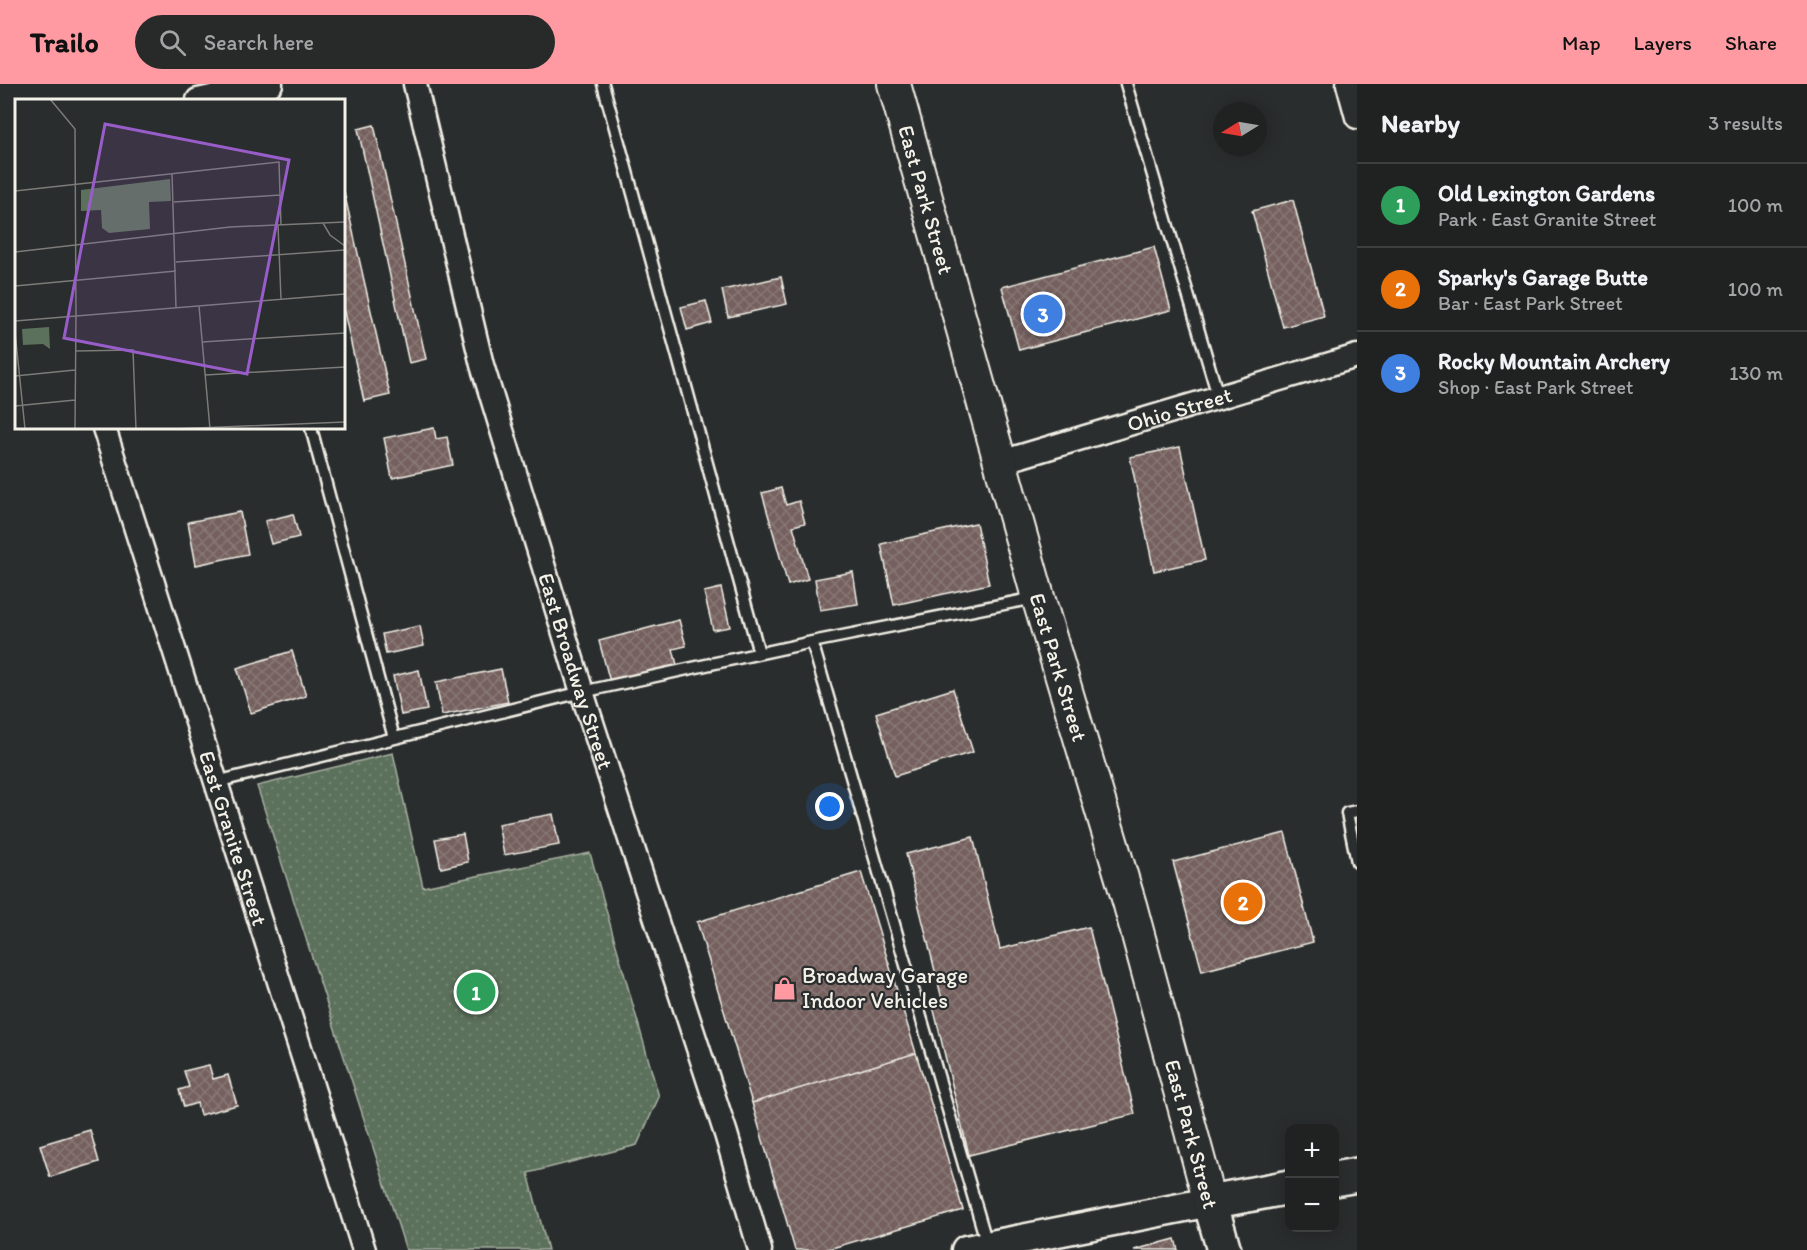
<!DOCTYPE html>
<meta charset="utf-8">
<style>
:root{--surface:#202222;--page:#282a2a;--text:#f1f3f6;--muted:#a2a4a5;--line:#3d3f40;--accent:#ff9aa2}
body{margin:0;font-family:Itim,sans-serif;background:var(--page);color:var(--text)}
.controls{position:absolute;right:18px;bottom:18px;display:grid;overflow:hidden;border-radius:12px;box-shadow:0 3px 15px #0003}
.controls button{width:54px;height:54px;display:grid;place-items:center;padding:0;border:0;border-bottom:2px solid var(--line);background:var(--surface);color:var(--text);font:30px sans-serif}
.compass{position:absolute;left:1213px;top:18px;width:54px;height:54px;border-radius:50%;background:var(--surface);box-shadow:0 3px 15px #0003;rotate:259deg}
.you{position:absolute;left:830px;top:723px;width:21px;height:21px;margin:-15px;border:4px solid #fff;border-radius:50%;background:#1a73e8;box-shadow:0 0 0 9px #1a73e833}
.badge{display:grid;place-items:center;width:39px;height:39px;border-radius:50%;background:var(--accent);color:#fff;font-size:20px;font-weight:700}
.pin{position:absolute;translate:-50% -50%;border:3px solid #fff;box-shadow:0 2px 6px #0006}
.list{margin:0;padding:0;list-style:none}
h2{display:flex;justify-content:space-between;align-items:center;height:78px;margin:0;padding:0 24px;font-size:26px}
h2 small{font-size:20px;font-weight:400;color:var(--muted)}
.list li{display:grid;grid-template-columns:39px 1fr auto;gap:18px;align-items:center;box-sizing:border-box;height:84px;padding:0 24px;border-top:2px solid var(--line)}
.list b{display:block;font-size:22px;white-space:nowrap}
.list p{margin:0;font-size:20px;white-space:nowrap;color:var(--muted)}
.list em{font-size:20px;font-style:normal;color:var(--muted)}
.icon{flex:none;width:33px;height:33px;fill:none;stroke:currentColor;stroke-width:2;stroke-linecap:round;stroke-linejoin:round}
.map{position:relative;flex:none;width:1357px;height:1166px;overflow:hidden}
header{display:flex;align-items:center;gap:36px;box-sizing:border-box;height:84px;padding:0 30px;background:var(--accent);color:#111}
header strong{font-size:28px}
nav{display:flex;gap:33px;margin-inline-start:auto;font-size:21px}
.search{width:420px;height:54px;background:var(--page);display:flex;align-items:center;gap:15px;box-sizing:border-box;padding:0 21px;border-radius:33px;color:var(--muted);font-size:22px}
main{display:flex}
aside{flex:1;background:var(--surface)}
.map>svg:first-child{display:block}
.green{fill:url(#green-dots);stroke:#a8b1a2;stroke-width:1.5}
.building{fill:url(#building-cross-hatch);stroke:#f4f1e8;stroke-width:1.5}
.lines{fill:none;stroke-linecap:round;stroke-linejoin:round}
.service-casing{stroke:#f4f1e8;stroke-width:15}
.minor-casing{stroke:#f4f1e8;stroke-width:27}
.tertiary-casing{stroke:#f4f1e8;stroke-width:33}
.secondary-casing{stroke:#f4f1e8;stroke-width:36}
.primary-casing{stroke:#f4f1e8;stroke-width:38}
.service{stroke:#2a2d2e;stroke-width:10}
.minor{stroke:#2a2d2e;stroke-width:22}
.tertiary{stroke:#2a2d2e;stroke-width:28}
.secondary{stroke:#2a2d2e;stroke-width:32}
.primary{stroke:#2a2d2e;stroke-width:33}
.labels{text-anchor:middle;stroke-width:4.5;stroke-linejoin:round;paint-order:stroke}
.street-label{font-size:22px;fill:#f4f1e8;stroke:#2a2d2e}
.poi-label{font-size:22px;fill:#f4f1e8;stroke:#2a2d2e;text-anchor:start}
.inset-road{fill:none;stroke:#7b7b78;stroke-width:1.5}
.view{fill:#995dc9;fill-opacity:0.15;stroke:#995dc9;stroke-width:3}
.inset-edge{fill:none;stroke:#f4f1e8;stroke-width:3}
</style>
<header>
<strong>Trailo</strong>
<div class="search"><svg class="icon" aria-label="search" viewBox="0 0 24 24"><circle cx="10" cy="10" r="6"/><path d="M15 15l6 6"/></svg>Search here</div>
<nav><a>Map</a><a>Layers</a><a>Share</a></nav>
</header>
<main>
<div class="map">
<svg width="1357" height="1166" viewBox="0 0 1357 1166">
<defs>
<pattern id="green-dots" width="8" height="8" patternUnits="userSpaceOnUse" patternTransform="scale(1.5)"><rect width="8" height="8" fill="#5c715b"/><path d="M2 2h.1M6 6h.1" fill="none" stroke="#748673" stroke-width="1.8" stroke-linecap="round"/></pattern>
<pattern id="building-cross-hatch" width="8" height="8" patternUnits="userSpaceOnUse" patternTransform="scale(1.5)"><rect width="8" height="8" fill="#74615e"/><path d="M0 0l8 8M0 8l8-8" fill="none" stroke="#887875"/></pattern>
</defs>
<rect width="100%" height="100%" fill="#2a2d2e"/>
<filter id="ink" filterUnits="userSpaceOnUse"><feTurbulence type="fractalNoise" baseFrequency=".0167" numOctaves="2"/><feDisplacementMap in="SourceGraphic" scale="12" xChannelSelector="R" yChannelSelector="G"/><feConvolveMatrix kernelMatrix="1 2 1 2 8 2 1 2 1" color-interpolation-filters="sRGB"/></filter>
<g filter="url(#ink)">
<!-- green -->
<path class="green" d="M393 669 423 803 590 769 659 1013 637 1061 528 1089 548 1166H406L257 702Z"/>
<!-- building -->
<path class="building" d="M374 41 426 275 409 279 358 45Z
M344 108 390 311 364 317 344 228Z
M1293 116 1324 232 1283 243 1252 127Z
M1154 163 1171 226 1019 266 1002 203Z
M781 193 787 220 728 233 722 206Z
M706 217 712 239 687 246 681 223Z
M434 344 436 355 447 353 453 381 392 394 384 354Z
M1180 363 1205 476 1154 487 1130 373Z
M781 404 786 421 799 417 805 439 793 442 808 495 788 501 762 409Z
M240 428 248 470 196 481 188 438Z
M293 430 299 453 271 460 265 437Z
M976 439 989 500 894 521 881 460Z
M853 488 858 520 820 526 815 495Z
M721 504 730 543 713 546 704 508Z
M679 536 686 562 673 565 677 581 610 598 599 557Z
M420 542 424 562 386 570 382 550Z
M292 567 306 612 251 629 237 584Z
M501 585 508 618 442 631 436 598Z
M419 586 427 626 401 631 393 592Z
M953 605 973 668 895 692 876 629Z
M553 730 559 761 504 771 498 740Z
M1285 749 1313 858 1202 887 1173 778Z
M463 750 468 778 441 784 435 755Z
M973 753 1000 865 1089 843 1135 1030 969 1071 933 922 943 919 906 770Z
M861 788 916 969 752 1019 697 838Z
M916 969 963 1126 825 1166H795L752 1019Z
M209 981 213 995 228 991 237 1021 200 1031 197 1019 184 1023 179 1006 189 1003 184 987Z
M90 1046 99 1078 50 1093 40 1061Z
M1175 1155 1178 1166H1134Z"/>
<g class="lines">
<defs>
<path id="service" d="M603 0 759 569
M1126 0 1218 312
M311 344 394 654
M812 558 987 1160
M216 698 582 608 812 558 1035 514
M1357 727 1347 729 1357 778"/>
<g id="minor">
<path id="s1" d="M415 0 482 281 582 608 726 1050 760 1166"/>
<path d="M1348 0 1357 33"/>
<path d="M198 16 271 0"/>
<path id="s2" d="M104 344 364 1166"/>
<path id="s3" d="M1001 378 1357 272"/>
</g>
<path id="tertiary" d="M966 1166 1210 1118"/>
<g id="secondary">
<path id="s4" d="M894 0 1038 513 1130 821 1210 1118"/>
</g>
<path id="primary" d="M1334 1095 1357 1091
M1224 1166 1210 1118 1290 1103"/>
</defs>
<!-- service casing -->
<use href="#service" class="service-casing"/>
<!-- minor casing -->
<use href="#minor" class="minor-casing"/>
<!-- tertiary casing -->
<use href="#tertiary" class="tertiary-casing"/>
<!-- secondary casing -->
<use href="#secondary" class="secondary-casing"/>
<!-- primary casing -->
<use href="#primary" class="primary-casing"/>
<!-- service -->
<use href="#service" class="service"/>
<!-- minor -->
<use href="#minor" class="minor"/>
<!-- tertiary -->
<use href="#tertiary" class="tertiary"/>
<!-- secondary -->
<use href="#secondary" class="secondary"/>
<!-- primary -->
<use href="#primary" class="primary"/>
</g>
</g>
<!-- icons -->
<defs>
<symbol id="shop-bare" viewBox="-9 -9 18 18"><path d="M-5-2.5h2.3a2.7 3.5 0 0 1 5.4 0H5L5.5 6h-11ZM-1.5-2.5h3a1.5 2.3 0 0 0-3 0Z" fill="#ff9aa2" stroke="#2a2d2e" stroke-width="2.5" paint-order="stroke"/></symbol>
</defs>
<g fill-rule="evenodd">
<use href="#shop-bare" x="768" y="888" width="33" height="33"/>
</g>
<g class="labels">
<!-- street labels -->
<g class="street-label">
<text dy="8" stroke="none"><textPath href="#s4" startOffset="120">East Park Street</textPath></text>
<text dy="8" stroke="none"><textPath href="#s3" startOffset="186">Ohio Street</textPath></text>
<text dy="8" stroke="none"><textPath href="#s4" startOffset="606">East Park Street</textPath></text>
<text dy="8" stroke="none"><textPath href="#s1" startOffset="609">East Broadway Street</textPath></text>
<text dy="8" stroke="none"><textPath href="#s2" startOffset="430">East Granite Street</textPath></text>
<text transform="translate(1192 1050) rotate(75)" y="8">East Park Street</text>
</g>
<!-- poi labels -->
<g class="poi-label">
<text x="802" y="899">Broadway Garage<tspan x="802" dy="25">Indoor Vehicles</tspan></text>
</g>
</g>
<!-- overview -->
<g transform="translate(15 15)">
<rect width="330" height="330" fill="#2a2d2e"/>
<path d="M155 80 156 102 134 103 135 130 94 134 87 129 86 111 66 112V91ZM34 228 35 250 28 245 8 246 7 230Z" fill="#5c715b"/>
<path class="inset-road" d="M35 0 60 30 61 217M157 74 161 209M0 92 264 63 266 126M159 103 265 96M308 124 315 136 330 147M263 126 266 200M0 153 215 128 330 123M161 163 330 151M0 187 161 172M184 207 195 330M0 222 330 195M0 233 10 330M187 243 330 234M60 252 118 251 121 330M190 276 330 268M0 277 60 271M0 307 60 301M60 330 61 217M158 330 330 323"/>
<path class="view" d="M90 25 274 61 232 275 49 239Z"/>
<rect width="330" height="330" class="inset-edge"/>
</g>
</svg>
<div class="controls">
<button>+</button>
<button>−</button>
</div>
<svg class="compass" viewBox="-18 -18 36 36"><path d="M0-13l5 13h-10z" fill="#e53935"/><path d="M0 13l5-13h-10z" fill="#a2a4a5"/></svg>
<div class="you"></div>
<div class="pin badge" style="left:476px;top:908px;background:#2e9e5b">1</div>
<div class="pin badge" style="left:1243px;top:818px;background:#e8710a">2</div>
<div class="pin badge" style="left:1043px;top:230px;background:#3f7fe0">3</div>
</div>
<aside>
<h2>Nearby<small>3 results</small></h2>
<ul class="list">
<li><span class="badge" style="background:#2e9e5b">1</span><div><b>Old Lexington Gardens</b><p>Park · East Granite Street</p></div><em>100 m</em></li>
<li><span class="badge" style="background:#e8710a">2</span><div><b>Sparky's Garage Butte</b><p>Bar · East Park Street</p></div><em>100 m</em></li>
<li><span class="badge" style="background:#3f7fe0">3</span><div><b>Rocky Mountain Archery</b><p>Shop · East Park Street</p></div><em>130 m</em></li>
</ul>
</aside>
</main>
